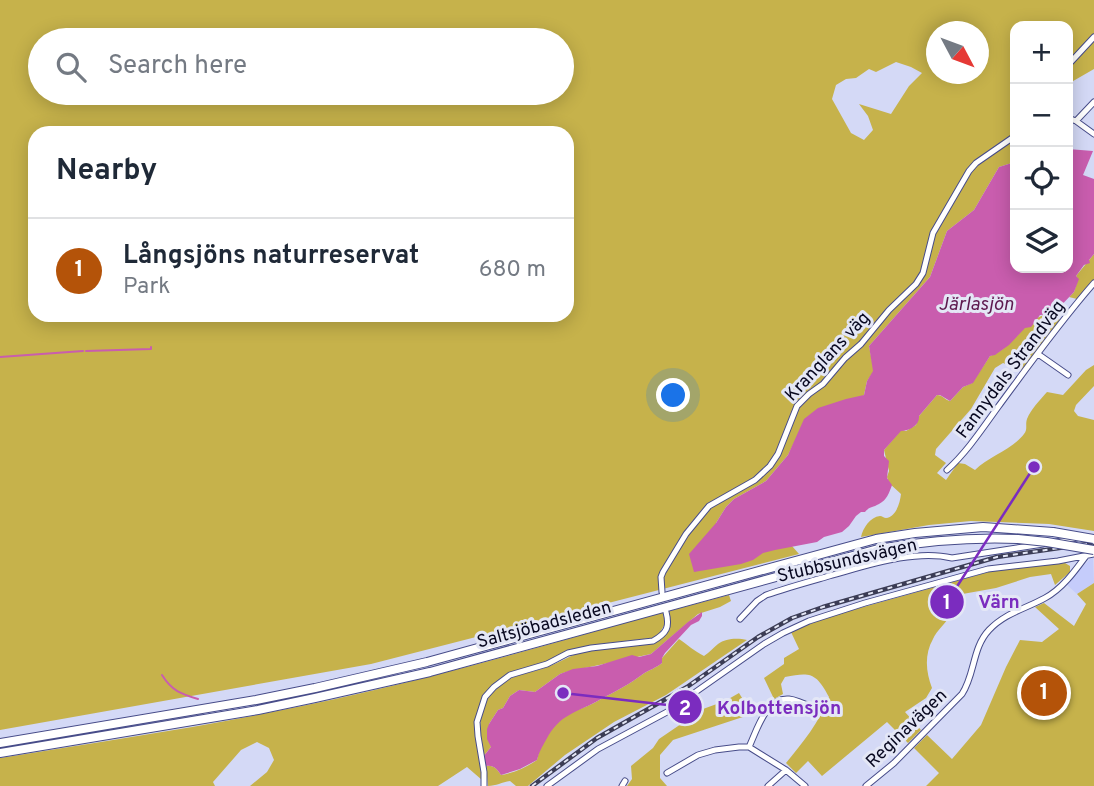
<!DOCTYPE html>
<meta charset="utf-8">
<style>
:root{--surface:#fff;--page:#f2f2f3;--text:#1f2937;--muted:#747a83;--line:#e0e1e3;--accent:#b45309}
body{margin:0;font-family:Overpass,sans-serif;background:var(--page);color:var(--text)}
.controls{position:absolute;right:21px;top:21px;display:grid;overflow:hidden;border-radius:14px;box-shadow:0 4px 18px #0003}
.controls button{width:63px;height:63px;display:grid;place-items:center;padding:0;border:0;border-bottom:2px solid var(--line);background:var(--surface);color:var(--text);font:35px sans-serif}
.compass{position:absolute;left:926px;top:21px;width:63px;height:63px;border-radius:50%;background:var(--surface);box-shadow:0 4px 18px #0003;rotate:131deg}
.you{position:absolute;left:674px;top:396px;width:24px;height:24px;margin:-18px;border:5px solid #fff;border-radius:50%;background:#1a73e8;box-shadow:0 0 0 10px #1a73e833}
.badge{display:grid;place-items:center;width:46px;height:46px;border-radius:50%;background:var(--accent);color:#fff;font-size:23px;font-weight:700}
.pin{position:absolute;translate:-50% -50%;border:4px solid #fff;box-shadow:0 2px 7px #0006}
.list{margin:0;padding:0;list-style:none}
h2{display:flex;justify-content:space-between;align-items:center;height:91px;margin:0;padding:0 28px;font-size:30px}
h2 small{font-size:23px;font-weight:400;color:var(--muted)}
.list li{display:grid;grid-template-columns:46px 1fr auto;gap:21px;align-items:center;box-sizing:border-box;height:105px;padding:0 28px;border-top:2px solid var(--line)}
.list b{display:block;font-size:26px;white-space:nowrap}
.list p{margin:0;font-size:23px;white-space:nowrap;color:var(--muted)}
.list em{font-size:23px;font-style:normal;color:var(--muted)}
.icon{flex:none;width:38px;height:38px;fill:none;stroke:currentColor;stroke-width:2;stroke-linecap:round;stroke-linejoin:round}
.map{position:relative;flex:none;width:1094px;height:786px;overflow:hidden}
.search{position:absolute;background:var(--surface);box-shadow:0 4px 18px #0003;left:28px;top:28px;width:546px;height:77px;display:flex;align-items:center;gap:18px;box-sizing:border-box;padding:0 24px;border-radius:38px;color:var(--muted);font-size:26px}
.panel{position:absolute;background:var(--surface);box-shadow:0 4px 18px #0003;left:28px;top:126px;width:546px;height:196px;border-radius:21px}
.map>svg:first-child{display:block}
.built{fill:#c5ccfb}
.green{fill:#c6b24b;fill-rule:evenodd}
.water{fill:#c95dae}
.lines{fill:none;stroke-linecap:round;stroke-linejoin:round}
.stream{stroke:#c95dae;stroke-width:2}
.minor-casing{stroke:#474c89;stroke-width:7}
.highway-casing{stroke:#474c89;stroke-width:10}
.minor{stroke:#fff;stroke-width:5}
.highway{stroke:#fff;stroke-width:8}
.rail-casing{stroke:#3b3c55;stroke-width:4.5}
.rail{stroke:#e4e7f6;stroke-width:2;stroke-dasharray:5;stroke-linecap:butt}
.highway-bridge-casing{stroke:#474c89;stroke-width:10;stroke-linecap:butt}
.highway-bridge{stroke:#fff;stroke-width:8}
.labels{text-anchor:middle;stroke-width:6;stroke-linejoin:round;paint-order:stroke}
.street-label{font-size:18px;fill:#080820;stroke:#e4e7f6}
.water-label{font-size:19px;font-style:italic;fill:#5d194e;stroke:#e4e7f6}
.leader{fill:none;stroke:#7b2cbf;stroke-width:2.5}
.callout-dot{fill:#7b2cbf;stroke:#e4e7f6;stroke-width:2.5}
.mark-label{font-size:21px;text-anchor:middle;font-weight:bold;fill:#fff}
.callout-label{font-size:19px;text-anchor:middle;font-weight:bold;fill:#7b2cbf;stroke:#e4e7f6;stroke-width:6;stroke-linejoin:round;paint-order:stroke}
</style>
<div class="map">
<svg width="1094" height="786" viewBox="0 0 1094 786">
<rect width="100%" height="100%" fill="#d4d9f6"/>
<!-- built -->
<path class="built" d="M1093 556 1094 583 1077 594 1066 584Z"/>
<!-- green -->
<path class="green" d="M0 0H1094V69L1068 84V26H1015V162L999 167 974 210 947 231 930 277 869 346 874 371 867 381 864 395 794 443 788 455 766 481 734 499 726 507 716 523 775 546H792L799 554 371 664 0 730ZM936 32H978V74H936ZM40 40H562V93H40ZM896 62 911 67 922 73 909 86 891 114 859 104 868 116 873 130 864 140 851 133 832 99 836 85 846 79 856 78 869 69 876 72ZM35 133H567V315H35Z
M1094 254V280L1077 299 1069 297 1074 292 1078 279 1076 276Z
M1048 314H1053L1060 320C1046 336 1036 355 1021 370L1003 363 995 368 971 409 936 449 935 455 946 463 937 473 946 480 958 463 965 464 975 470C989 456 1012 450 1024 434 1028 429 1025 425 1027 419 1031 409 1040 400 1047 392L1063 395 1086 370 1094 365V386L1076 405 1074 411 1078 416 1094 420V531L1049 524 971 521 929 525 861 537C863 528 870 517 880 516 882 516 884 518 886 518 896 517 900 503 901 494L889 483 887 477 889 471 884 450 901 430 906 431 916 425 919 416 937 395C943 395 945 400 950 401L963 387 972 383 990 356C1014 348 1023 319 1048 314Z
M1065 563 1070 566V572L1055 585 1051 574 1030 577 996 588 957 595C952 601 953 608 950 616 945 624 937 630 933 639 924 655 926 672 932 688L926 698 905 712 921 730 908 743 887 722 822 776 808 761 796 773 786 763C803 742 819 723 829 697 816 673 811 672 785 677L781 684 783 694 774 699 764 678 784 664V658L799 649 791 632 824 618 999 569Z
M1094 583V786H926L939 773 914 748 927 735 952 759 981 725 1006 667 1020 640 1042 642 1059 629 1035 607 1044 603 1074 626 1086 604 1077 594Z
M729 595 731 601 720 607 698 614 651 654 566 672 560 674 535 692 519 690 510 696 503 708 498 710 489 724 491 747 483 757C481 737 477 718 486 699 497 676 527 675 547 667 562 662 571 654 587 651 608 646 631 646 652 644 669 636 672 629 669 611Z
M663 612 665 624 659 634 652 638 591 645 567 651 547 662 509 673 484 695 479 708 475 722 476 736 482 780 467 767 438 786H250L267 772 274 760 269 748 257 742 241 750 213 782 215 786H0V758C91 743 182 730 272 712 404 687 533 649 663 612Z
M679 639C688 645 694 651 704 656 710 652 713 648 718 644 726 638 738 638 747 640L666 695 614 722 565 755 528 786H516L510 781C502 782 496 786 488 786L486 766C494 765 497 769 501 775 514 773 527 767 537 760 541 741 555 721 571 713 581 708 592 705 601 699 616 691 630 684 643 674 649 670 656 668 662 663V658Z
M739 693 752 714 673 740 660 755V778L667 786H627L632 779 631 766 653 748 659 739 703 709 725 701Z"/>
<!-- water -->
<path class="water" d="M1068 149 1093 151 1083 175 1094 179V254L1089 260 1090 263 1084 265 1076 276 1079 279 1074 292 1053 314 1040 315 1031 327 1025 328 1009 345 995 355 990 356 973 383 963 387 950 401 940 395H937L919 416C920 425 909 431 901 431L884 450V456L889 461 887 478 892 485C889 493 887 500 879 504 872 508 870 506 865 512H861L856 516 849 526 842 532 824 537 817 542 775 550 763 553 753 560 741 564 694 572 689 554 716 523 726 507 734 499 766 481 788 455 804 419 818 408 846 399 864 395 867 381 873 371 869 346 930 277 947 231 974 210 999 167 1015 162V268H1068Z
M702 612V616L699 621 691 625 665 653 662 658V663C656 668 649 670 643 674 630 684 616 691 601 699 577 713 560 713 546 740 542 747 539 752 537 760L520 769 501 775C497 769 494 765 486 766L484 764 483 757 491 747 487 739V729L489 724 498 710 503 708 510 696 519 690 535 692 560 674 573 669 597 666 632 655 639 657 651 654 688 622Z"/>
<g class="lines">
<!-- stream -->
<path class="stream" d="M86 351 151 349V347
M0 357 83 351
M162 675C172 691 181 694 198 699"/>
<defs>
<path id="minor" d="M1068 65 1094 37
M1068 118 1076 121 1094 102
M1076 121 1094 134
M1038 354 1068 375
M947 470C967 452 982 429 998 407 1029 365 1059 323 1094 283
M1056 542 1077 538
M662 592 661 577 663 572 686 534 709 506 755 480 770 466 778 454 797 406 809 394 823 384 845 358 861 344 889 310 916 284 923 273 933 233 969 171 976 163 1015 136
M740 619 757 601 766 595C786 588 808 582 829 576 866 566 914 549 952 558L1043 544
M749 747C757 730 766 697 789 699 799 700 811 707 820 711
M667 773 698 755 715 750 739 747H749L786 770 805 786
M484 786V772L478 736 477 722 485 697 494 687 510 675 547 664 568 653 591 648 653 641C667 633 670 627 666 612
M547 786 598 749 667 712 764 644 783 633 809 621 865 603 988 569 1058 561 1094 554
M622 786 625 781
M768 786 786 770
M866 786 894 763 962 694C975 675 972 648 989 630 1005 613 1025 609 1045 598 1062 589 1075 571 1086 556"/>
<path id="highway" d="M0 743 256 700 315 688 427 662 876 539 915 533 983 527 1053 532
M0 753 258 710 315 698 430 672 878 549C925 541 970 537 1018 539"/>
</defs>
<!-- minor casing -->
<use href="#minor" class="minor-casing"/>
<!-- highway casing -->
<use href="#highway" class="highway-casing"/>
<!-- minor -->
<use href="#minor" class="minor"/>
<!-- highway -->
<use href="#highway" class="highway"/>
<defs>
<path id="rail" d="M532 786 597 738 687 687 758 637 792 618 823 607 997 557 1094 543"/>
</defs>
<!-- rail casing -->
<use href="#rail" class="rail-casing"/>
<!-- rail -->
<use href="#rail" class="rail"/>
<defs>
<path id="highway-bridge" d="M1053 532 1094 539
M1018 539 1047 542 1094 550"/>
</defs>
<!-- highway-bridge casing -->
<use href="#highway-bridge" class="highway-bridge-casing"/>
<!-- highway-bridge -->
<use href="#highway-bridge" class="highway-bridge"/>
</g>
<g class="labels">
<!-- street labels -->
<g class="street-label">
<text transform="translate(827 356) rotate(-47)" y="6">Kranglans väg</text>
<text transform="translate(1010 369) rotate(-53)" y="6">Fannydals Strandväg</text>
<text transform="translate(847 560) rotate(-13)" y="6">Stubbsundsvägen</text>
<text transform="translate(544 624) rotate(-15)" y="6">Saltsjöbadsleden</text>
<text transform="translate(906 728) rotate(-44)" y="6">Reginavägen</text>
</g>
<!-- water labels -->
<g class="water-label">
<text x="976" y="310">Järlasjön</text>
</g>
</g>
<!-- callouts -->
<path class="leader" d="M1034 467L947 602M563 693L685 707"/>
<g class="callout-dot">
<circle cx="1034" cy="467" r="7"/>
<circle cx="563" cy="693" r="7"/>
<circle cx="947" cy="602" r="18"/>
<circle cx="685" cy="707" r="18"/>
</g>
<g class="mark-label">
<text x="947" y="609">1</text>
<text x="685" y="715">2</text>
</g>
<g class="callout-label">
<text x="999" y="608">Värn</text>
<text x="779" y="714">Kolbottensjön</text>
</g>
</svg>
<div class="controls">
<button>+</button>
<button>−</button>
<button><svg class="icon" aria-label="locate" viewBox="0 0 24 24"><circle cx="12" cy="12" r="6"/><path d="M12 2v4M12 18v4M2 12h4M18 12h4"/></svg></button>
<button><svg class="icon" aria-label="layers" viewBox="0 0 24 24"><path d="M12 4l9 5-9 5-9-5zM3 14l9 5 9-5"/></svg></button>
</div>
<svg class="compass" viewBox="-18 -18 36 36"><path d="M0-13l5 13h-10z" fill="#e53935"/><path d="M0 13l5-13h-10z" fill="#747a83"/></svg>
<div class="you"></div>
<div class="pin badge" style="left:1044px;top:693px">1</div>
<div class="search"><svg class="icon" aria-label="search" viewBox="0 0 24 24"><circle cx="10" cy="10" r="6"/><path d="M15 15l6 6"/></svg>Search here</div>
<section class="panel">
<h2>Nearby<small></small></h2>
<ul class="list">
<li><span class="badge">1</span><div><b>Långsjöns naturreservat</b><p>Park</p></div><em>680 m</em></li>
</ul>
</section>
</div>
